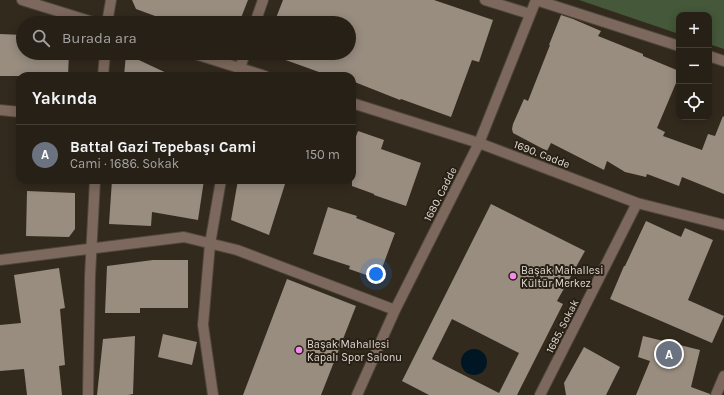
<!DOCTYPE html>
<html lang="tr">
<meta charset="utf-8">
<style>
:root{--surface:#262016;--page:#322d23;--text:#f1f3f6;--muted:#a4a3a1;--line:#423e35;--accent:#f689ed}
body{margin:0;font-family:Karla,sans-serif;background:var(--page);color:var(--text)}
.controls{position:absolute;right:12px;top:12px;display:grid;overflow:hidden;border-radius:8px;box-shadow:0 2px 10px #0003}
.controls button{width:36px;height:36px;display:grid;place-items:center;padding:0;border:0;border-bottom:1px solid var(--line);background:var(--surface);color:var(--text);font:20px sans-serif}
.you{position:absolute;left:376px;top:274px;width:14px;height:14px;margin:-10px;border:3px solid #fff;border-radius:50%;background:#1a73e8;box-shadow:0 0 0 6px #1a73e833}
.badge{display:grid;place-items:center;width:26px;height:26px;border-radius:50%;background:var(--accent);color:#fff;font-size:13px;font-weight:700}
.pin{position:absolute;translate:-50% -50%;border:2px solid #fff;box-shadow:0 1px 4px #0006}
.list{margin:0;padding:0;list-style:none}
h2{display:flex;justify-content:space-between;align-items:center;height:52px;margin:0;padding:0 16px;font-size:17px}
h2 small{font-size:13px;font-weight:400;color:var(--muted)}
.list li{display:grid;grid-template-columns:26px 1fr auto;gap:12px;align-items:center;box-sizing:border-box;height:60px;padding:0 16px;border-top:1px solid var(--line)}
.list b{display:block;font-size:15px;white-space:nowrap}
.list p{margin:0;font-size:13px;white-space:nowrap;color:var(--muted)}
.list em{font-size:13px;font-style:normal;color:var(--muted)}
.icon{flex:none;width:22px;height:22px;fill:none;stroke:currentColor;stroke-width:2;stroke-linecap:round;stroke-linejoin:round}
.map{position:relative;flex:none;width:724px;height:395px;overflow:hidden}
.search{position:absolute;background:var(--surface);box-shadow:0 2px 10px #0003;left:16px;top:16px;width:340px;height:44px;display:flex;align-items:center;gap:10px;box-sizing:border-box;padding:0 14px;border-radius:22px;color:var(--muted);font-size:15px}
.panel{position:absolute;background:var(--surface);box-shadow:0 2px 10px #0003;left:16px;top:72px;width:340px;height:112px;border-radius:12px}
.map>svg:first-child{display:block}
.green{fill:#455839}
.water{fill:#001624}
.building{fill:#988d7f;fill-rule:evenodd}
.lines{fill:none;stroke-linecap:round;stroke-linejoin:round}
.minor-casing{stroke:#4f463b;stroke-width:12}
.minor{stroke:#7c685c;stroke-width:10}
.poi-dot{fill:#f689ed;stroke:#292015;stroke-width:1.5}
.labels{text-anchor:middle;stroke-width:4;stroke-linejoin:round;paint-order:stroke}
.street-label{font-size:11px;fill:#dfd9d2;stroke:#292015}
.poi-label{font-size:11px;fill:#dfd9d2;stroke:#292015;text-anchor:start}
</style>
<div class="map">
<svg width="724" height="395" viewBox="0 0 724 395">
<rect width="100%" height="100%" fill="#332a1e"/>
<!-- green -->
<path class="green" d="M579 0H724V49L709 44V15H679V34Z"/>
<!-- water -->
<path class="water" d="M461 362a13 13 0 1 1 26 0a13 13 0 1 1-26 0Z"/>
<!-- building -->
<path class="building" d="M132 0H248L239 23H174L136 9Z
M283 0H434L493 20 479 62 472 60 451 117 401 99 400 100 352 81V76H330L269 54V53H349V23H274Z
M561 15 573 19 601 31 598 36 643 54V56L679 71V76L657 128 665 132 663 136 702 150 708 134 715 136 723 116 724 117V194L682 177 679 186 647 174 646 177 625 172 607 161 604 170 551 143 547 151 513 133 512 129 513 124 524 99 528 101 550 45H549Z
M0 34 23 35V53H69L68 76H0Z
M126 54 173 76H124Z
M358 131 384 140 381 149 421 163 406 206 374 195V194L352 186V147Z
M112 180H204L198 220 152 212 151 226 109 224Z
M238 180H272L285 184 269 235 231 220Z
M27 191 75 193V229L69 237 26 236Z
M491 204 585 251 557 301 563 304 517 395H429L402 381ZM452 319 519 353 499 393 432 359Z
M328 207 357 216 356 218 395 233 378 279 349 269 350 266 313 254Z
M646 221 681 237 685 228 713 240 688 300 724 316 712 343 610 299 624 266H625Z
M153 260H188V308H140V313H105L107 266Z
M59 268 65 308 60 309 65 365 59 366 62 395H27L24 369 0 371V325L21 323 14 275Z
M287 279 356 306 321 395H243Z
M163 334 197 342 192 365 158 357Z
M135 336 133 394 128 395H97L103 339Z
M643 336 700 350 691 387 710 394V395H636L650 361 638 357Z
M584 347 620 367 606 395H566L564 383Z"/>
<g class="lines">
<defs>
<path id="minor" d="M22 0 96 23
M485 0 530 14
M536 0 679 46
M107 23 111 0
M255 23 263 0
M192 53 265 76
M709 56 724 61
M103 76 105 53
M239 76 240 68 245 53
M352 103 479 143 637 203 724 225
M0 110 20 112
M0 260 184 237 237 250 395 310
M88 395 90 276 95 180
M213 395 203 325 210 244 221 180
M357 395 395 310 479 143 536 0
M540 395 637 203
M716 395 724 376"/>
</defs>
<!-- minor casing -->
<use href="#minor" class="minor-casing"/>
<!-- minor -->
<use href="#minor" class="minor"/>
</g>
<!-- markers -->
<g class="poi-dot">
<circle cx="513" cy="276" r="4"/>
<circle cx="299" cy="350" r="4"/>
</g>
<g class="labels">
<!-- street labels -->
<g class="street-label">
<text transform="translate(542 154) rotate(21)" y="4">1690. Cadde</text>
<text transform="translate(440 194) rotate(-63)" y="4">1680. Cadde</text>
<text transform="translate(562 326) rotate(-63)" y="4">1685. Sokak</text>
</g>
<!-- poi labels -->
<g class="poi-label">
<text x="521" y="274">Başak Mahallesi<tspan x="521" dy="13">Kültür Merkez</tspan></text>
<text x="307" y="348">Başak Mahallesi<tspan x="307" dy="13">Kapalı Spor Salonu</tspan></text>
</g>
</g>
</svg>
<div class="controls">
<button>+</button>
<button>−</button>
<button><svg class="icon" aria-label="locate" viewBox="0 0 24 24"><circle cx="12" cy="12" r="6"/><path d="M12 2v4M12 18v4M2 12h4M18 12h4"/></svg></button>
</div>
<div class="you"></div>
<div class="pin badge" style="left:669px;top:354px;background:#6b7280">A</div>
<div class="search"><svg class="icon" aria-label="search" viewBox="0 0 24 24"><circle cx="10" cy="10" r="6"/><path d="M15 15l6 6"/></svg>Burada ara</div>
<section class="panel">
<h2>Yakında<small></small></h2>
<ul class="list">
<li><span class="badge" style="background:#6b7280">A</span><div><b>Battal Gazi Tepebaşı Cami</b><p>Cami · 1686. Sokak</p></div><em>150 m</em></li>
</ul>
</section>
</div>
